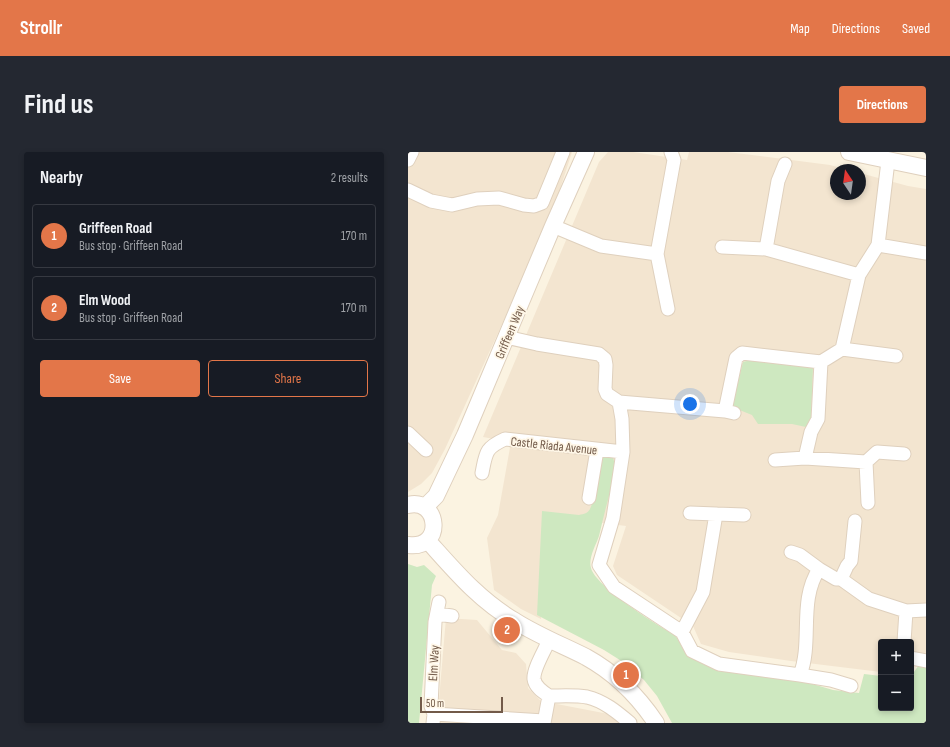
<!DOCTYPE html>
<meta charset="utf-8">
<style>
:root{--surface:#171b24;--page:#242831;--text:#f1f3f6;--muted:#9ea1a6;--line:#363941;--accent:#e37649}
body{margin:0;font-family:"Sofia Sans Condensed",sans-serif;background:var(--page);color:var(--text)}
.controls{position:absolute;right:12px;bottom:12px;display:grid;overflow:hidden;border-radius:4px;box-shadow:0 2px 6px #0003}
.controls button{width:36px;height:36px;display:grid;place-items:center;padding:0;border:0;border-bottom:1px solid var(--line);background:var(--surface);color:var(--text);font:20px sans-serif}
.compass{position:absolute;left:422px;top:12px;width:36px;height:36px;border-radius:50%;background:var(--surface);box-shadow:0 2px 6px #0003;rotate:347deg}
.scale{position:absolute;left:12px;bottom:10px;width:83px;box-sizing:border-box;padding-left:4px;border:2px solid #725a49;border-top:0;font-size:11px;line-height:14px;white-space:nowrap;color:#725a49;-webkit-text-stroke:3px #fff7e7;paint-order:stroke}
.you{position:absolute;left:282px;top:252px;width:14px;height:14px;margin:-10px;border:3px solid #fff;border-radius:50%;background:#1a73e8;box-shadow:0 0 0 6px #1a73e833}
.badge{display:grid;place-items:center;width:26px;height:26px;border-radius:50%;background:var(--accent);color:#fff;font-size:13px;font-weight:700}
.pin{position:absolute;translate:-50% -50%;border:2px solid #fff;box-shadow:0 1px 4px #0006}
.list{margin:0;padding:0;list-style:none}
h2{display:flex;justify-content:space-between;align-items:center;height:52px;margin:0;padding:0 16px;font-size:17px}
h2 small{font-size:13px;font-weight:400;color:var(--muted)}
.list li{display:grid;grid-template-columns:26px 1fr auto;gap:12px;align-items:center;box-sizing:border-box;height:64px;margin:0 8px 8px;padding:0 8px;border:1px solid var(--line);border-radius:4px}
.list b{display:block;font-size:15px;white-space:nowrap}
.list p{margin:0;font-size:13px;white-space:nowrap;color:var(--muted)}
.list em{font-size:13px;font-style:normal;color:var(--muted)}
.actions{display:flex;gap:8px;padding:12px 16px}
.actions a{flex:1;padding:9px 0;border:1px solid var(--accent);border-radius:4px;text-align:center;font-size:14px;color:var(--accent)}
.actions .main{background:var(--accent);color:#fff}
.map{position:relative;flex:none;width:518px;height:571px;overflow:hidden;border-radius:4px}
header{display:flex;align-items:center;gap:24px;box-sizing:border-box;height:56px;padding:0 20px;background:var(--accent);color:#fff}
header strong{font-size:19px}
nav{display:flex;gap:22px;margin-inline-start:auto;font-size:14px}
.intro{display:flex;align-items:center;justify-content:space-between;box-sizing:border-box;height:96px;padding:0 24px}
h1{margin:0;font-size:28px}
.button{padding:10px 18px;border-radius:4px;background:var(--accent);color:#fff;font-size:14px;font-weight:700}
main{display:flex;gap:24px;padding:0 24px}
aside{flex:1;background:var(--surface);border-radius:4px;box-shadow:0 2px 6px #0003}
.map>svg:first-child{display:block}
.residential{fill:#f3e5d0}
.green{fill:#cee8c0}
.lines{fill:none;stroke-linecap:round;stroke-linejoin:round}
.minor-casing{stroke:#dfd0bd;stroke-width:15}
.tertiary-casing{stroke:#dfd0bd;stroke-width:18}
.minor{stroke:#fff;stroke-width:13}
.tertiary{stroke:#fff;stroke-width:16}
.labels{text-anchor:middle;stroke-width:3.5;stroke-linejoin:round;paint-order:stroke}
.street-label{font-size:13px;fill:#725a49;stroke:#fff7e7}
</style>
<header>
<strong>Strollr</strong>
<nav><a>Map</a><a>Directions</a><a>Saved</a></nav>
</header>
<div class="intro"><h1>Find us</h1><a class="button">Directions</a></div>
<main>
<aside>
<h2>Nearby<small>2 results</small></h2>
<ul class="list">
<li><span class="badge">1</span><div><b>Griffeen Road</b><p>Bus stop · Griffeen Road</p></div><em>170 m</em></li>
<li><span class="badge">2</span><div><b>Elm Wood</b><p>Bus stop · Griffeen Road</p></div><em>170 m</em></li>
</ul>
<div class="actions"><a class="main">Save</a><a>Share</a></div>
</aside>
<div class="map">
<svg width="518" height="571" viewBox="0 0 518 571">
<rect width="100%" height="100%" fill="#fbf3e1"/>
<!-- residential -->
<path class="residential" d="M0 0H164L143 65 37 297 24 321 13 332 0 340Z
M200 0H225L279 8 281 0H320L422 13 440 18H428V42H452V21L500 34 518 37V502L503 500V490H473V520L383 509 321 500 293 492 285 474 209 423 205 414 218 374 138 364 133 467 113 457 86 438 79 386 90 363 103 290 75 285 191 10Z
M38 466 69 468 94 498 108 501 118 512 120 536 133 549 211 564V571H29Z"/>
<!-- green -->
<path class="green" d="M343 208 405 215 403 266 398 275 384 272H350L344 263 324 255 335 210Z
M195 303 204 304C209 312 206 325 204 334 199 350 195 367 191 384 188 393 180 406 183 416 187 434 250 474 267 483 272 490 274 497 280 503L391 528 425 538 451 541 456 522 473 524V556H503V524L511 513 518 514V571H264L249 544 236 528 215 510 196 498 129 463 134 359 171 363C176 362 180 361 182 357 187 348 189 319 191 307Z
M0 412 9 415 16 413 28 424 24 433 11 571H0Z"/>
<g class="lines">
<defs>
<path id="minor" d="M0 8 4 0
M0 38 23 49 44 53 69 47 91 46 116 53 126 54 134 51 155 0
M145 74 193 94 249 102 260 157
M470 93 518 101
M314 95 358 97 451 123
M358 97 370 29 377 12
M249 102 266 8 263 0
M98 185 129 192 191 202 197 207 198 213 197 237 199 242 211 250 317 259 326 261
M434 197 488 204
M211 250 214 267 215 300 205 366 191 413 206 435 274 480 284 499 311 512 392 523C405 489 390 449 411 417L428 427H433L461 447 498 459 518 458
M317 259 328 206 334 201 413 210
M0 281 18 298
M367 308 397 306
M458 310 469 300 496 302
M74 321C78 301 77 296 97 287L215 300
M181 346 189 298
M460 351 458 310 397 306 403 280 410 267 413 210 434 197 451 123 470 93 480 9
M308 362 336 363
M383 400 392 403 411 417
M433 427 439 414 443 409 447 369
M29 462 44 464
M274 480 295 440 308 362 282 361
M496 490 498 459
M503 506 518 509
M392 523 423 528 443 534
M141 544C153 544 167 543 179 545 196 549 209 560 222 571
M141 544C135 540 127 535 126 527 125 517 137 498 141 488
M26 562 136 569
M25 571 26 562 23 554 25 511 27 470 31 450
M136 571 141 544"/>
<path id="tertiary" d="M441 0 518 16
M0 353C31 345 37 398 0 393
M17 355 28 344 57 283 145 74 178 0
M20 389C47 419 71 448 107 469 129 483 154 493 178 505 207 521 230 544 248 571"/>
</defs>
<!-- minor casing -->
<use href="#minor" class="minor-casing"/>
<!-- tertiary casing -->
<use href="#tertiary" class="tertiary-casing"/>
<!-- minor -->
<use href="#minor" class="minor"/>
<!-- tertiary -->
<use href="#tertiary" class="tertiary"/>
</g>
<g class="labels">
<!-- street labels -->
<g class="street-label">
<text transform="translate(101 180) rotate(-67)" y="5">Griffeen Way</text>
<text transform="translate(146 293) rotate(6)" y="5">Castle Riada Avenue</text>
<text transform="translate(25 511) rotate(-87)" y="5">Elm Way</text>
</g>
</g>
</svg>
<div class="controls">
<button>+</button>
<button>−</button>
</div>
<svg class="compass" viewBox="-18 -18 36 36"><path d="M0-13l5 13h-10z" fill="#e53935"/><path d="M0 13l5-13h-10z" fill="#9ea1a6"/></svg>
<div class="scale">50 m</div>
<div class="you"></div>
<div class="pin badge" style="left:218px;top:523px">1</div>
<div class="pin badge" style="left:99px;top:478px">2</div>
</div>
</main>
